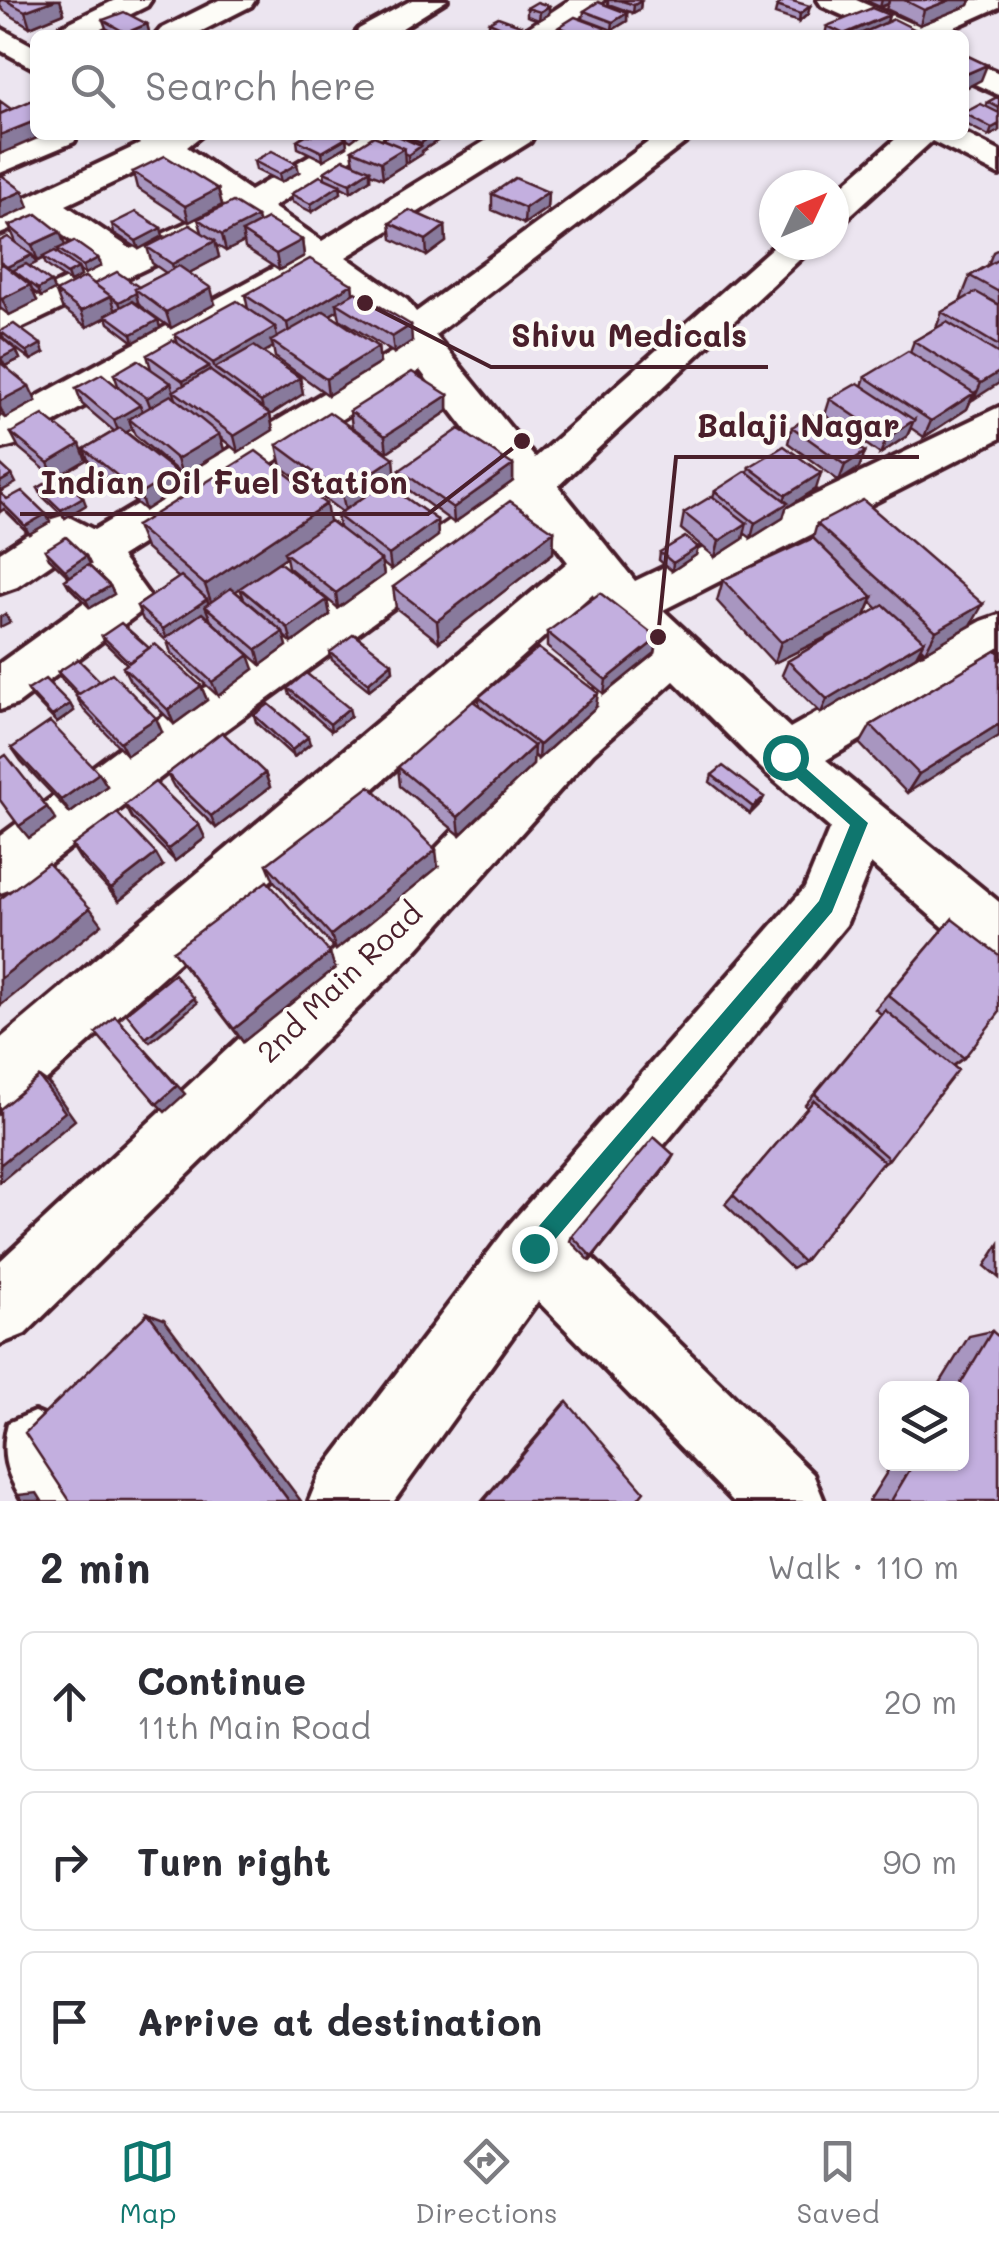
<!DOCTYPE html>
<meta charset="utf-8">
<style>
:root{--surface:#fff;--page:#f2f2f3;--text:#2b2b33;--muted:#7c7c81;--line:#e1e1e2;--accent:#0f766e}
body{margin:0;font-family:Mali,sans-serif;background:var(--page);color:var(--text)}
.controls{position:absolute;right:30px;bottom:30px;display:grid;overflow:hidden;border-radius:15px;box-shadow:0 2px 8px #0004}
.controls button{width:90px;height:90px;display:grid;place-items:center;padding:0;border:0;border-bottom:2px solid var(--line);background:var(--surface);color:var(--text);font:50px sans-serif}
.compass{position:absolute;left:759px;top:170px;width:90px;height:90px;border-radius:50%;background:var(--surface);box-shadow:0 2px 8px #0004;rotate:46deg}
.stop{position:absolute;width:30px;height:30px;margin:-22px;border:8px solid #0f766e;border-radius:50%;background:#fff}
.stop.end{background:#0f766e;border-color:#fff;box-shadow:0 2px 10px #0008}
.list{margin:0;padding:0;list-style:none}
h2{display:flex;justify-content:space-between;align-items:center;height:130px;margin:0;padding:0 40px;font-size:42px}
h2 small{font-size:32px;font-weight:400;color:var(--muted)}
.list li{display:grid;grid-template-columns:65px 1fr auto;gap:30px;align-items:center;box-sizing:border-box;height:140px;margin:0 20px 20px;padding:0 20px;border:2px solid var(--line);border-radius:15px}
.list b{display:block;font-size:38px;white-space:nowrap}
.list p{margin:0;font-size:32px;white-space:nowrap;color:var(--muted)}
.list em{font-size:32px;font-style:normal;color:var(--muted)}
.icon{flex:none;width:55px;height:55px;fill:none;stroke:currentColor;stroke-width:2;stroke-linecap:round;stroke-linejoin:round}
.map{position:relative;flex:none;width:999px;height:1501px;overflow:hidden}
.search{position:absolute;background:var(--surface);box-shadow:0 2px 8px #0004;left:30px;right:30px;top:30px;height:110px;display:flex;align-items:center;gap:25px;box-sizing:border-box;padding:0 35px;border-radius:15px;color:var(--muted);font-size:38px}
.sheet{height:610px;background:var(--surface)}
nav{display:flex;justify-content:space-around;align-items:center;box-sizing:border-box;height:140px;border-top:2px solid var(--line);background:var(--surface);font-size:28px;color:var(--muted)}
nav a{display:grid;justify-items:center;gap:5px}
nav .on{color:var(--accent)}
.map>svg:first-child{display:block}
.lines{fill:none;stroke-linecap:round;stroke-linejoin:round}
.minor-casing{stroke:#4a1f2b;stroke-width:8}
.minor{fill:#fdfcf7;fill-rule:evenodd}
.wall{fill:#a896c0;stroke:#4a1f2b;stroke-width:2.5;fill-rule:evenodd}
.shaded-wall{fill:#887a9c;stroke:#4a1f2b;stroke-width:2.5}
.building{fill:#c3afdf;stroke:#4a1f2b;stroke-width:2.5}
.route{fill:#0f766e}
.labels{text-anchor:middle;stroke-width:8;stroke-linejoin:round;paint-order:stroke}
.street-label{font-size:30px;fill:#4a1f2b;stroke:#fdfcf7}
.leader{fill:none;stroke:#4a1f2b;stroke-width:4}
.callout-dot{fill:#4a1f2b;stroke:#fdfcf7;stroke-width:4}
.callout-label{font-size:32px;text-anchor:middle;font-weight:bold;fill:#4a1f2b;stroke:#fdfcf7;stroke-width:8;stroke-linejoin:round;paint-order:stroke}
</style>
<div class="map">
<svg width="999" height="1501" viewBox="0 0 999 1501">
<rect width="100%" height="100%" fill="#ece5f0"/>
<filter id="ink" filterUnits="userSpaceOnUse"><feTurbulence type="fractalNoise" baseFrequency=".01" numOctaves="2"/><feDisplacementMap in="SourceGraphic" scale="20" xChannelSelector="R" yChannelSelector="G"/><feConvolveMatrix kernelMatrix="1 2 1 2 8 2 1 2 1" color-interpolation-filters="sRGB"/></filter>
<g filter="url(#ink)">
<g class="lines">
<defs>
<path id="minor" d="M115 0H151L147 6 89 35H51L56 29Z
M219 0H255L251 6 194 35H156L161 29Z
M412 0H447L391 35H354L359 29Z
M570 0H604L553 35H517Z
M818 0H856L912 24 968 0H999V7L937 35H887L822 6Z
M0 28 35 47V69L0 50Z
M964 58 999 73V95L964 79Z
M964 133 999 151V175L932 141 846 219 834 223V193L900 135Z
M35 135H78L74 142 0 173V151Z
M132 135H202L187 147 250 191 344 135H383L379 142 273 207 322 241 495 135H534L530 142 346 257 407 300 416 312 658 135H695L435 335 535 458 775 245H815L558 486 635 581 999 407V439L663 610 790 728 982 621 999 615V658L826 760 999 902V965L978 957 871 864 846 925 580 1246 813 1474 824 1501H733L538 1301 394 1501H309L320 1474 510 1224 805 888 830 828 766 773 674 681 593 753 415 952 25 1334 0 1344V1261L373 914 557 723 643 650 592 594 22 1102 0 1112V1039L568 562 528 510 177 765 20 886 0 893V836L139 733 506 482 420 370 121 557 150 597 143 610 18 704 0 710V663L97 593 64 555 17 587 0 593V552L49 520 65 515 94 530 402 346 379 316 319 273 15 445 0 449V417L295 256 246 221 0 338V311L102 262 38 218 0 234V210L140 144ZM161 160 224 205 131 249 66 205Z
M34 1412 60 1423 94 1474 105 1501H23C6 1473 0 1455 8 1423Z"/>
</defs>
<!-- minor casing -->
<use href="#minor" class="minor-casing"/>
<!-- minor -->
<use href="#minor" class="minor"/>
</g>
<!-- wall -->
<path class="wall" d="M0 0H60L64 13 30 27 4 11 0 6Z
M608 0H638L641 1 640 9 633 13 608 4Z
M864 0H971L969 5 920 25 886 9 888 4 880 7Z
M549 6V14L539 20 527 16V8Z
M777 6 808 14 799 22 775 14Z
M584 11 627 13V21L612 30 583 19Z
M889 15 887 22 922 33 921 35H825L827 26Z
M103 20 147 24 149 32 142 35H118L106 28Z
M489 22 528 28V35H501L489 30Z
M999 96V131L989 136 964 123V113L986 107 988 102Z
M304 135H359L351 141 346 138 347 146 323 160 298 148 297 140Z
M389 135H451L446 138 440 136V139L422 151V154L408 163 405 161V164L383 178 370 173V179L351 192 340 186 341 193 312 212 292 202 291 194 325 178 324 172 354 163 352 150 382 139Z
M254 161 299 172 281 182 256 170Z
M133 172 218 189 222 205 189 222 137 188Z
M548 192 547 208 524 224 492 210V194Z
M198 219 259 223 302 240 304 256 279 270 245 248 244 242 226 251 216 245 219 257 189 273 215 304 171 328 140 306 138 302 135 303 158 320 160 328 134 342 109 323 107 317 87 327 62 308 56 292 94 284 139 287 166 273 152 263 147 247 202 232Z
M390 223 445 226 446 242 427 256 392 239Z
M112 224 163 236 139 249 114 233Z
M9 226 98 258 101 266 85 274 79 270 81 276 70 282 46 265 43 258 38 261 33 256 36 263 29 266 54 290 41 297 33 291 37 301 9 315 0 308V241L16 242Z
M999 249V372L974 399 972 398 967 409 924 437 911 428 907 436 880 454 825 415 830 399 862 386 865 377 910 352 914 341 936 328 942 312 962 300 961 299 970 276 988 265 993 252Z
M352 284 353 294 412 341 394 353 340 319 338 310 330 315 378 347 380 363 328 395 275 357 273 347 263 352 300 378 303 394 270 415 273 430 238 452 221 438 224 450 182 475 135 435 132 429 126 432 176 472 181 487 145 510 90 465 84 449 114 431 82 404 76 388H119L114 374 151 369 147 355 178 344 175 335 248 309 245 295Z
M0 331 44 353 31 360 5 340 16 350 20 359 5 366 36 401 5 418 0 414V365L2 364 0 361V336L4 339Z
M448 395V411L387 452 352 427 350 411Z
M792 427 865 452 859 468 839 481 788 443Z
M11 433 86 460 59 476 86 505 65 518 42 496 38 488 55 478 19 448Z
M277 445 396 481 389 486 437 520 438 536 391 570 382 563 384 575 338 608 288 567 286 557 235 591 244 599 240 588 327 600 330 615 292 643 284 636 287 646 261 665 211 621 209 616 207 618 254 669 218 696 171 653 167 641 143 620 137 606 179 578 145 548 136 526 330 521 339 527 337 515 342 512 282 467Z
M513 465V481L454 523 402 485 400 470Z
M749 467 816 489 786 508 783 518 751 538 744 533 743 539 715 557 681 529 684 513 713 497 715 491 748 472Z
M0 493 7 499 46 514 50 522 29 534 4 509 0 512Z
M817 524 971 625 925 652 921 648 916 656 821 713 782 675 788 661 849 626 774 663 717 601 723 580 813 538ZM871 602 878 609 865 616Z
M554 531 553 553 439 642 396 608 393 587Z
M698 547 696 555 672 571 659 560 660 552Z
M45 550 86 556 90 564 88 565 110 586 114 594 90 608 69 587 65 580 69 577 49 558Z
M547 632 658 638 655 653 604 694 547 647Z
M102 636 149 649 201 686 207 700 174 724 130 681 123 667 127 664 105 643Z
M999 649 907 793 860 744 871 725Z
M330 652 392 663 393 671 369 690 332 660Z
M58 672 100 681 162 732 127 755 84 710 76 696 77 695 62 680Z
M288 688 351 716 331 731 290 695Z
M28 690 70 704 74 711 57 723 32 697Z
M479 697 596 707 538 759 533 755V765L460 835 400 786 398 767 479 705Z
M254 715 310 744 294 757 256 722Z
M12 748 99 773 107 786 70 813 21 761Z
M265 773 270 787 216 828 174 787 167 774Z
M712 775 764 797 761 803 750 814 710 782Z
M125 805 199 825 205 838 175 861 132 818Z
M72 846 163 866 119 901 80 859Z
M267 864 438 867 336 950 274 881Z
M952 919 964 1058 953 1066 889 1159 878 1167 803 1262 792 1269 725 1204 807 1108 805 1105 881 1014 875 1009Z
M173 951 335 968 243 1042Z
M670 1162 590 1261 570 1241 572 1236Z
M999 1244V1278L985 1266Z
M992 1331 999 1501H869L892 1464H962V1388H937L969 1336Z
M567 1402 636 1501H482L564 1404Z"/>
<!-- shaded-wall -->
<path class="shaded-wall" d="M55 0H60L64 13 30 27 25 11Z
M882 0H889L888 4 880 7Z
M950 0H971L969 5 920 25 924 10Z
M641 1 640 9 633 13 634 5Z
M549 6V14L539 20 540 12Z
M810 6 808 14 799 22 800 14Z
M627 13V21L612 30 613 22Z
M889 15 884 31 875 35H844Z
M147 24 149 32 142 35H127L126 33Z
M528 28V35H518V34Z
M987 65 981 80 964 89V75Z
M35 121V135H44L0 154V135Z
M999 124V131L989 136 992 128Z
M433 135H440V139L422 151V154L408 163V155L421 146V143Z
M346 138 347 146 323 160 322 152Z
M404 148 405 164 383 178 381 162Z
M297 164 299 172 281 182 279 174Z
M370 170V179L351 192 350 183Z
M340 185 341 193 312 212 311 204Z
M218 189 222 205 189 222 185 206Z
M23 191 29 207 0 220V201Z
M548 192 547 208 524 224 525 208Z
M257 217 261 233 242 232 244 242 226 251 222 235Z
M445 226 446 242 427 256 426 240Z
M161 228 163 236 139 249 136 241Z
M60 232 66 248 58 249 59 251 38 261 32 245Z
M302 240 304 256 279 270 276 254Z
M215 241 219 257 176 280 172 264Z
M32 255 36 263 14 274 6 267Z
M98 258 101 266 85 274 83 266Z
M78 268 81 276 70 282 67 274Z
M51 282 54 290 41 297 38 289Z
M352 284 354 301 337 303 338 310 290 339 287 323Z
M30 285 37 301 9 315 2 299Z
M211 288 215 304 171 328 166 312Z
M136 293 138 302 122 310 119 302Z
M111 296 116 312 87 327 81 311Z
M158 320 160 328 134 342 132 334Z
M411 325 412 341 394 353 392 337Z
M275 327 278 343 271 341 273 347 224 375 215 369 213 363Z
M41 344 44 353 31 360 27 352Z
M378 347 380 363 328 395 326 379Z
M16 350 20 359 5 366 1 358Z
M209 366 214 382 187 397 183 381Z
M999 372V383L974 399 981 383Z
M300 378 303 394 270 415 273 430 238 452 234 436 265 417 261 402Z
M171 383 176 399 153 414 147 398Z
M29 386 36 401 5 418 0 407V401Z
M974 393 967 409 924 437 931 421Z
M448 395V411L387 452 385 436Z
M140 405 146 421 129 419 132 429 120 436 114 420Z
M914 420 907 436 880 454 887 438Z
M219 434 224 450 182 475 177 459Z
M80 444 86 460 55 478 48 463Z
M865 452 859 468 839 481 845 465Z
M394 458 396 481 346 515 342 493Z
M513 465V481L454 523 453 508Z
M176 472 181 487 145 510 140 494Z
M821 473 816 489 786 508 783 518 751 538 755 523 782 506 786 495Z
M12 475 16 483 0 492V482Z
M83 497 86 505 65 518 61 510Z
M326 504 330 526 284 552 286 557 213 607 205 585Z
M46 514 50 522 29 534 25 526Z
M437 520 438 536 391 570 389 555Z
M747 523 743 539 715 557 719 541Z
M554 531 553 553 439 642 437 621Z
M698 547 696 555 672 571 673 563Z
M86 556 90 564 69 577 65 570Z
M381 560 384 575 338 608 336 593Z
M110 586 114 594 90 608 86 600Z
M873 597 864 618 774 663 781 642Z
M207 599 211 611 205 606 209 616 169 644 163 629Z
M327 600 330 615 292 643 288 628Z
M983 604 971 625 925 652 936 631Z
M5 614 10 622 0 627V617Z
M283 632 287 646 261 665 257 650Z
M658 638 655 653 604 694 606 680Z
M924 641 916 656 821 713 827 699Z
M249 655 254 669 218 696 212 682Z
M392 663 393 671 369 690 368 683Z
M201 686 207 700 174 724 168 710Z
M598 693 596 707 538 759 539 745Z
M70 704 74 711 57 723 52 716Z
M349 708 351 716 331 731 330 724Z
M156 718 162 732 127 755 120 742Z
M999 724V736L907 793 919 774Z
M308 737 310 744 294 757 292 750Z
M534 746 533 765 460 835 458 817Z
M99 773 107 786 70 813 61 800Z
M265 773 270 787 216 828 211 816Z
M764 797 761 803 750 814 753 807Z
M47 807 56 820 29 838 19 826Z
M199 825 205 838 175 861 168 849Z
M436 850 438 867 336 950 331 935Z
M156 854 163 866 119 901 111 889Z
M90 908 102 924 0 1006V979Z
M330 953 335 968 243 1042 234 1029Z
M194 998 197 1003 150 1042 146 1038Z
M115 1016 185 1094 165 1112 157 1104Z
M39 1077 50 1085 75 1120 0 1182V1165Z
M674 1155 670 1162 590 1261 592 1257Z
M148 1313 164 1319 301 1501H289Z
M37 1493 42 1501H22L18 1495Z"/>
<!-- building -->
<path class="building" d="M5 0H55L25 11Z
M619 0H638L641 1 634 5Z
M785 0H789L810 6 800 14 777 6Z
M904 0H950L924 10Z
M537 2 549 6 540 12 527 8Z
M598 2 627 13 613 22 584 11Z
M872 8 889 15 844 34 827 26Z
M124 12 147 24 126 33 103 20Z
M498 17 528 28 518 34 489 22Z
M575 17 605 28 594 35H580L559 27Z
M894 19 922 33 917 35H858Z
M482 28 500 35H476L471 33Z
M557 29 574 35 548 34Z
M964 54 987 65 964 75Z
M999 96V108L988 102Z
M35 99V121L0 135V114Z
M0 101 11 109 0 114Z
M981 104 999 113V124L992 128 964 113Z
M306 135H340L346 138 322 152 297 140Z
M389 135H396L421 146 408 155 404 153V148L382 139Z
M402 135H433L421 143Z
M374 136 404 148 381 162 352 150Z
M272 151 297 164 279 174 254 161Z
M165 156 218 189 185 206 133 172Z
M344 159 370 170 350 183 324 172Z
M0 174 23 191 0 201Z
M320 176 340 185 311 204 291 194Z
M515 178 548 192 525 208 492 194Z
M233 202 257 217 222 235 198 219Z
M409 210 445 226 426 240 390 223Z
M136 212 161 228 136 241 112 224Z
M37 214 60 232 32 245 9 226Z
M267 219 302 240 276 254 242 232Z
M190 225 215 241 172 264 147 247Z
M8 237 32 255 7 267 0 262V241Z
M74 241 98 258 83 266 58 249Z
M55 251 78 268 67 274 43 257Z
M310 259 352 284 287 323 245 295Z
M999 259V292L970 276Z
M3 264 30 285 2 299 0 298V266Z
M26 264 51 282 38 289 13 270Z
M179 266 211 288 166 312 135 289Z
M117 272 139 287 135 289 136 293 119 302 94 284Z
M85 277 111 296 81 311 56 292Z
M356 292 411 325 392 337 337 303Z
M976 292 999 305V346L942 312Z
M132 301 158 320 132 334 106 315Z
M237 301 275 327 213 363 175 335Z
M324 311 378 347 326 379 271 341Z
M947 322 999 354V372L981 383 914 341Z
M14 324 41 344 27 352 0 331Z
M0 336 16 350 1 358 0 357Z
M173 340 209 366 183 381 147 355Z
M254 346 300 378 261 402 215 368Z
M908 351 974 393 931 421 865 377Z
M138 360 171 383 147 398 114 374Z
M2 364 29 386 0 401V365Z
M209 370 270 414 234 436 174 391Z
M412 372 448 395 385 436 350 411Z
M102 374 140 405 114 420 76 388Z
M858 383 914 420 887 438 830 399Z
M171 395 219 434 177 459 129 419Z
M329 412 394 458 342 493 277 445Z
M43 415 80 444 48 463 11 433Z
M812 415 865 452 845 465 792 427Z
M120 428 176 472 140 494 84 449Z
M459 429 513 465 453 508 400 470Z
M784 446 821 473 786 495 749 467Z
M256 451 326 504 205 585 136 526Z
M0 464 12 475 0 482Z
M746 471 788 503 755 523 715 491Z
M59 476 83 497 61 510 38 488Z
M385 483 437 520 389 555 337 515Z
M22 491 46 514 25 526 0 501V493L7 499Z
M712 496 747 523 719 541 684 513Z
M863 500 983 604 936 631 817 524Z
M510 501 554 531 437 621 393 587Z
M330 521 381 560 336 593 284 552Z
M66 537 86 556 65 570 45 550Z
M685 537 698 547 673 563 660 552Z
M813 538 873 597 781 642 723 580Z
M279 562 327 600 288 628 240 588Z
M88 565 110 586 86 600 65 580Z
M181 576 207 599 163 629 137 606Z
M231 588 283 632 257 650 205 606Z
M600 593 658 638 606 680 547 632Z
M884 605 924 641 827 699 788 661Z
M202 613 249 655 212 682 165 639Z
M121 623 149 648 129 662 102 636Z
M354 634 392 663 368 683 330 652Z
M155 644 201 686 168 710 123 667Z
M538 648 598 693 539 745 479 697Z
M999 649V724L919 774 871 725Z
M78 659 100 681 79 694 58 672Z
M112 673 156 718 120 742 76 696Z
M306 673 349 708 330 724 288 688Z
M45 679 70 704 52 716 28 690Z
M473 701 534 746 458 817 398 767Z
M269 704 308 737 292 750 254 715Z
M50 722 99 773 61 800 12 748Z
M222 732 265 773 211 816 167 774Z
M6 755 47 807 19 826 0 800V759Z
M723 766 764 797 753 807 712 775Z
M155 782 199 825 168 849 125 805Z
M370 786 436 850 331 935 267 864Z
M117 813 156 854 111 889 72 846Z
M48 863 90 908 0 979V899Z
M267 881 330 953 234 1029 173 951Z
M952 919 999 955V1013L964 1058 888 995Z
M174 974 194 998 146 1038 126 1013Z
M885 1010 958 1070 889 1159 815 1094Z
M115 1016 177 1086 157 1104 96 1033Z
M39 1077 65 1112 0 1165V1109Z
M814 1100 883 1161 803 1262 733 1195Z
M654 1137 674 1155 592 1257 572 1236Z
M148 1313 289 1501H70L25 1433Z
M992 1331 999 1337V1501H891L913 1464H962V1388H958Z
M567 1402 644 1491 636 1501H484Z"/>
</g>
<!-- route -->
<path class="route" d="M785 750 868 823 832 912 542 1255 534 1258 527 1255 524 1248 527 1240 819 901 850 825 779 762 777 757Z"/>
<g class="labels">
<!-- street labels -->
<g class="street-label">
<text transform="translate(340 983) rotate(-44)" y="10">2nd Main Road</text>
</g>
</g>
<!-- callouts -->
<path class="leader" d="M365 303L491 367H768M658 637L676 457H919M522 441L428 514H20"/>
<g class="callout-dot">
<circle cx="365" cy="303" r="10"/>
<circle cx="658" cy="637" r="10"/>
<circle cx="522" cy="441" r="10"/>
</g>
<g class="callout-label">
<text x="629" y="347">Shivu Medicals</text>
<text x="798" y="437">Balaji Nagar</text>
<text x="224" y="494">Indian Oil Fuel Station</text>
</g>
</svg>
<div class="controls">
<button><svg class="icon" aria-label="layers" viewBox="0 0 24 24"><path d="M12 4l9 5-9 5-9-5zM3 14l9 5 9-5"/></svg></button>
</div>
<svg class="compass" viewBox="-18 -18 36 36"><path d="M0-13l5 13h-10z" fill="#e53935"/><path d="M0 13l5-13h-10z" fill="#7c7c81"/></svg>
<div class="stop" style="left:785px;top:757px"></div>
<div class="stop end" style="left:534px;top:1248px"></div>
<div class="search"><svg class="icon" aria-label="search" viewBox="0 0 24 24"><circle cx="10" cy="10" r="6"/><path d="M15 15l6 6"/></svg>Search here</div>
</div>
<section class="sheet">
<h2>2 min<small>Walk · 110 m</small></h2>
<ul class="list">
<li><svg class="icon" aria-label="ahead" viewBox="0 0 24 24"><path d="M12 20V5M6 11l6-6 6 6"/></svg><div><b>Continue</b><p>11th Main Road</p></div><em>20 m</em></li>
<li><svg class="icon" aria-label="right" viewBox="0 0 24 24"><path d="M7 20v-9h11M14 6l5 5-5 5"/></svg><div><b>Turn right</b></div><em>90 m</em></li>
<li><svg class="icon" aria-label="arrive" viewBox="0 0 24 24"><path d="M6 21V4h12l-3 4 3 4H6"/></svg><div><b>Arrive at destination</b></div></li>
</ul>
</section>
<nav>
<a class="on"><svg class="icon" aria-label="map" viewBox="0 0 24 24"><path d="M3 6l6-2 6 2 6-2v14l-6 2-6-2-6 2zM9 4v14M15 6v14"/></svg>Map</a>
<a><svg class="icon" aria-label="directions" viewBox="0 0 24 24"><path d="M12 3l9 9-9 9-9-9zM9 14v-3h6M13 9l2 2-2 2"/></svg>Directions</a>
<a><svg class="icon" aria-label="saved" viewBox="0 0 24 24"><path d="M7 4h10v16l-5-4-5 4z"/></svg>Saved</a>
</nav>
